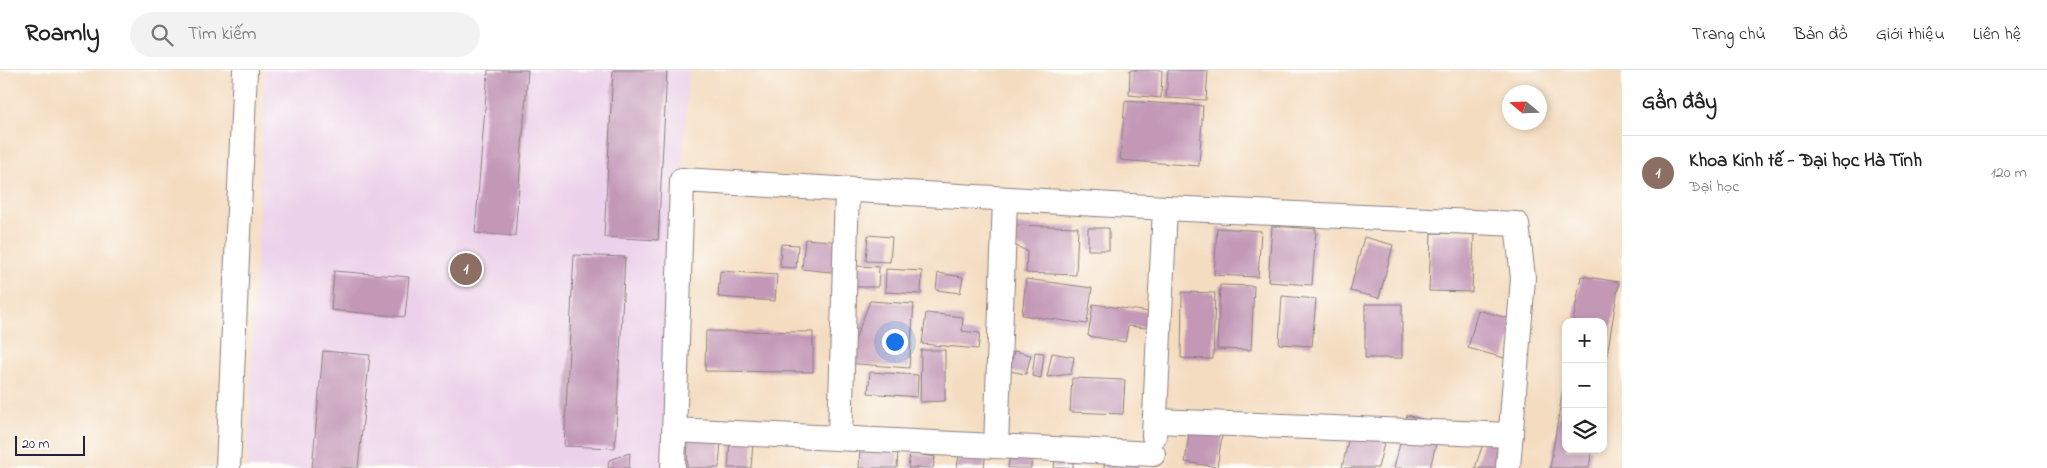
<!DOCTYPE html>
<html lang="vi">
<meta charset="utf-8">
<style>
:root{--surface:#fff;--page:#f2f2f2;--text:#222;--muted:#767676;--line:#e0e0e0;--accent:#b5179e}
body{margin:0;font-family:"Indie Flower",sans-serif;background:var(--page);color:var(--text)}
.controls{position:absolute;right:15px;bottom:15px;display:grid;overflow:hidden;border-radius:10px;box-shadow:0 2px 8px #0003}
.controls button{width:45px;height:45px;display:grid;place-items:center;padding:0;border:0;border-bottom:1px solid var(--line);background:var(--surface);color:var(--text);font:25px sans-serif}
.compass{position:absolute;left:1502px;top:15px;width:45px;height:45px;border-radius:50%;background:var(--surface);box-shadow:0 2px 8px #0003;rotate:289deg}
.scale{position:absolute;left:15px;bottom:12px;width:70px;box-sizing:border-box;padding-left:5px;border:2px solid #22223b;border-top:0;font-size:14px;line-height:18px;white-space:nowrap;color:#22223b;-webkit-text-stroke:4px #fdfcf7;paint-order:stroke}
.you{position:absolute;left:894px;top:271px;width:18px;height:18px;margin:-12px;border:4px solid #fff;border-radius:50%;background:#1a73e8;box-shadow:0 0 0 8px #1a73e833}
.badge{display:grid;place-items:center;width:32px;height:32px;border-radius:50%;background:var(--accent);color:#fff;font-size:16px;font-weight:700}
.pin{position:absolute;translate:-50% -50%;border:2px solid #fff;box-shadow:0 1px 5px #0006}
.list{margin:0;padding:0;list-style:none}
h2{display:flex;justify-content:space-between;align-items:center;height:65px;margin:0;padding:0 20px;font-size:21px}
h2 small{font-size:16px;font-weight:400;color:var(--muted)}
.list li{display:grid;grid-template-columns:32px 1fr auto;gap:15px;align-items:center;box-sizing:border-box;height:75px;padding:0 20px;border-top:1px solid var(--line)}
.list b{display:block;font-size:19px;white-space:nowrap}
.list p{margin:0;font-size:16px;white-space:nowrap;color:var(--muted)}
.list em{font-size:16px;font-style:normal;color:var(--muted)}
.icon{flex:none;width:28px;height:28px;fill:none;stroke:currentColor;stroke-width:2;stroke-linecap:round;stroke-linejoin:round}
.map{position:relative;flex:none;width:1622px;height:398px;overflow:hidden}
header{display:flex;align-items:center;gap:30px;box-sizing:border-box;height:70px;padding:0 25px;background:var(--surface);border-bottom:1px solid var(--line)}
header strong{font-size:24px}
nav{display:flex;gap:28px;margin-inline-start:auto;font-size:18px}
.search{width:350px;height:45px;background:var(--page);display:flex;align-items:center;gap:12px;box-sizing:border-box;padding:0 18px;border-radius:28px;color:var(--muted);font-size:19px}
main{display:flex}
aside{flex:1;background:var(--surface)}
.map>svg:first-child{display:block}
.built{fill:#ecd1ea}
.building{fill:#c398b7}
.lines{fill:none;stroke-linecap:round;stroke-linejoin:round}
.minor-casing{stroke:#8b7f7e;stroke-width:26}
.minor{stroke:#fff;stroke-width:24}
</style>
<header>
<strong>Roamly</strong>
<div class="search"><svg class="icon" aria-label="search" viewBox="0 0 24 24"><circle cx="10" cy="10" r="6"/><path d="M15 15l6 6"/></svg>Tìm kiếm</div>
<nav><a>Trang chủ</a><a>Bản đồ</a><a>Giới thiệu</a><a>Liên hệ</a></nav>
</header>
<main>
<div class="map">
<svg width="1622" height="398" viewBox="0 0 1622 398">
<rect width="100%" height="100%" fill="#fdfcf7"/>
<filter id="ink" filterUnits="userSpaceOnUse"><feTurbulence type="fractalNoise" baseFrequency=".02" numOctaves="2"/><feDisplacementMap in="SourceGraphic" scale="10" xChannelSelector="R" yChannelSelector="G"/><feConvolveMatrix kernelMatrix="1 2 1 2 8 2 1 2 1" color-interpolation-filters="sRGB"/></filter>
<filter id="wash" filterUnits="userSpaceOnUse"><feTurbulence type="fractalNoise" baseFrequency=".0096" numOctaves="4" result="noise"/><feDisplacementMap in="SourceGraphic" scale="20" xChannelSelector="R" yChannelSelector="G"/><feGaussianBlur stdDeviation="1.12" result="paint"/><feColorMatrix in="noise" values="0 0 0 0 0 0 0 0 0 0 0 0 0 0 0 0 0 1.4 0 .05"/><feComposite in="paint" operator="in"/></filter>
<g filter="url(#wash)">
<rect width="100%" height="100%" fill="#f4dcc0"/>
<!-- built -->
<path class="built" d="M265 0H689L663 398H247Z"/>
<g id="blocks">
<!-- building -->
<path class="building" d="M488 0H528L515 166 475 163Z
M613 0H667L658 170 604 167Z
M1130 0H1162L1161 28 1129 25Z
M1168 0H1208L1206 30 1166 28Z
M1125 31 1203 36 1199 96 1120 90Z
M1013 155 1078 157 1076 205 1026 203 1027 181 1012 174Z
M1272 156 1316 159 1312 215 1268 212Z
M1088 158H1109V180H1088Z
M1217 158 1261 161 1258 207 1214 205Z
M1431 163 1474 164 1472 222 1429 221Z
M868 165 892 167 890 192 866 191Z
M1364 167 1393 175 1379 228 1350 221Z
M805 169 843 172 840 203 802 199Z
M781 174 798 175 796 198 780 197Z
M574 185 625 187 615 378 564 376Z
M856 196 879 197 878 217H856Z
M886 199 922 201 921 224 885 222Z
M334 201 409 207 405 247 331 240Z
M720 201 777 205 775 231 718 227Z
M938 203 963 207 960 223 936 220Z
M1581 206 1619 212 1604 303 1603 252H1573Z
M1026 209 1092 218 1087 254 1022 245Z
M1220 215 1254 216 1251 280 1217 279Z
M1182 222 1215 223 1213 289 1181 288Z
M1282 226 1316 229 1312 276 1279 274Z
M870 231 914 234 909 298 846 293Z
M1093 234 1149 242 1147 258 1128 256 1125 272 1088 266Z
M1365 234H1402V288H1365Z
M1478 240 1515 250 1504 288 1468 278Z
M926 243 963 247 962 261 980 263 978 279 922 274Z
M706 261 813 262V302L705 301Z
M921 280H945V331L920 332Z
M323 281 370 285 358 398H312Z
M1014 281 1031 285 1026 304 1009 301Z
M1035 282 1044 283 1041 308 1032 306Z
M1052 283 1074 287 1071 304 1047 307Z
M870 302 918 305 917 327 868 323Z
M1565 307 1566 379H1592L1589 398H1550Z
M1072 308 1125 310 1123 344 1070 342Z
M1407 345 1441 354 1430 398H1394Z
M1191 349 1224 354 1217 397 1185 392Z
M1353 349 1388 357 1378 398H1342Z
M1487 361 1509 368 1500 398H1475Z
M688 367 721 369 719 398H687Z
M961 369 987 372 984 398H957Z
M730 371 753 373 751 398H728Z
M860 378 898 380 897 398H859Z
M1105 378 1139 381 1138 398H1104Z
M630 383 629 398H608L609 390Z
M910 383 935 387 933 398H908Z
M1010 385 1032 387 1031 398H1008Z
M1055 391 1073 392V398H1054Z"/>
</g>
</g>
<g filter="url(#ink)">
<use href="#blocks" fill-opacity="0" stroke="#8b7f7e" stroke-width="1"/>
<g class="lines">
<defs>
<path id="minor" d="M1155 351 1511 365
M675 360 1153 384
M1154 366 1165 138
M840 368 847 120
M996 376 1005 129
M228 398 245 0
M673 398 682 110 1165 138 1517 154 1523 208 1508 398"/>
</defs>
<!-- minor casing -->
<use href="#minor" class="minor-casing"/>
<!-- minor -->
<use href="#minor" class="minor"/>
</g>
</g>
</svg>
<div class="controls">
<button>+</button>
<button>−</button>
<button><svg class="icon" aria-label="layers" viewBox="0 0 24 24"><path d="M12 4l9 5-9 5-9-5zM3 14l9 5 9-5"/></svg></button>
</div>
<svg class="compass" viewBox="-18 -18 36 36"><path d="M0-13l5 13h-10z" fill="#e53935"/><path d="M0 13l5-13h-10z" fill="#767676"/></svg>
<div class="scale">20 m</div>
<div class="you"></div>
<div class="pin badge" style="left:466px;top:199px;background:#8d6e63">1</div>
</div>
<aside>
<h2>Gần đây<small></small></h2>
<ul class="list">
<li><span class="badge" style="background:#8d6e63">1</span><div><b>Khoa Kinh tế - Đại học Hà Tĩnh</b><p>Đại học</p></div><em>120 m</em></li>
</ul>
</aside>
</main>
